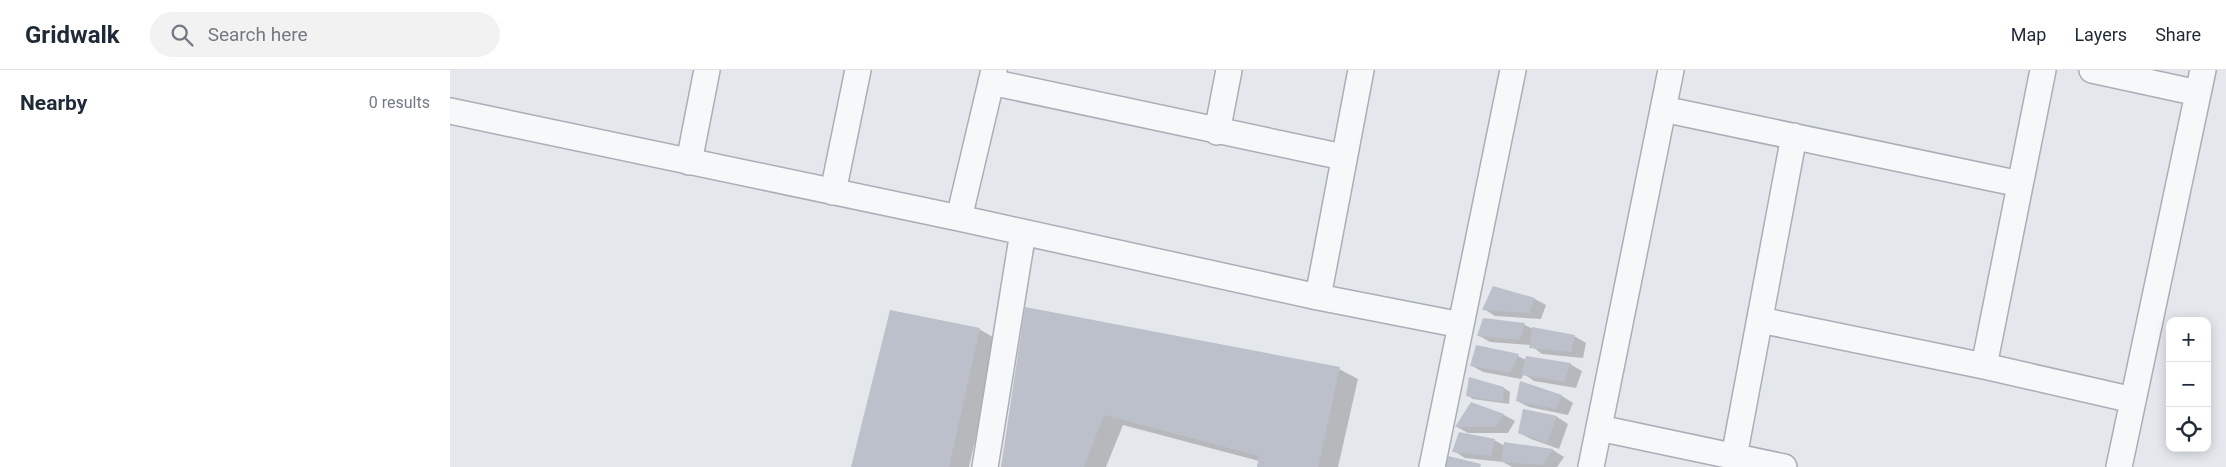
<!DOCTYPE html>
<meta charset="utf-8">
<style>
:root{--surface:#fff;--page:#f2f2f3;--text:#1f2937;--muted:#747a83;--line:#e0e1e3}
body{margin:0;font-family:Roboto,sans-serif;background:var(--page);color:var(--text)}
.controls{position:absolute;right:15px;bottom:15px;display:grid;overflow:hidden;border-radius:10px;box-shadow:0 2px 12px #0003}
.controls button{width:45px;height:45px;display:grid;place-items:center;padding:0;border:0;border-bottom:1px solid var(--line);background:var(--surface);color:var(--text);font:25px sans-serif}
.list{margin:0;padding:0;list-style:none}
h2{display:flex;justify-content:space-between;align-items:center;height:65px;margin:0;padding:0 20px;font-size:21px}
h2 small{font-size:16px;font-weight:400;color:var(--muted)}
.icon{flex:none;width:28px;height:28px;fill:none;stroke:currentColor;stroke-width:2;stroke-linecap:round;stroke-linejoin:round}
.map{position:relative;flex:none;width:1776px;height:397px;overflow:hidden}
header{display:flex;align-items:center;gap:30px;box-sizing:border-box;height:70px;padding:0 25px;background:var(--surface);border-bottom:1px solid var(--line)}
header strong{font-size:24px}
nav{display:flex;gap:28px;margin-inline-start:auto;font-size:18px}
.search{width:350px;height:45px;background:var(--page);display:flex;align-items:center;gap:12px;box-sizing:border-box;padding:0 18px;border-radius:28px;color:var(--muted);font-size:19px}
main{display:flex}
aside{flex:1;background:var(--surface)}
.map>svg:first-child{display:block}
.shadow{fill:#0003}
.building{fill:#bbc0ca}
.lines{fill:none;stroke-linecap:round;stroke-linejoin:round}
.minor-casing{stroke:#a9aeb7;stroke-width:28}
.minor{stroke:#f7f8fa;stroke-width:25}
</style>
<header>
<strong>Gridwalk</strong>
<div class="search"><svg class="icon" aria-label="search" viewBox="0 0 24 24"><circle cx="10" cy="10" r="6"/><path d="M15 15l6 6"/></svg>Search here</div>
<nav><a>Map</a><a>Layers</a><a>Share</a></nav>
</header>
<main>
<aside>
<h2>Nearby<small>0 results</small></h2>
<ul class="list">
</ul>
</aside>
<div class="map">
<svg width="1776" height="397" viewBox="0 0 1776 397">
<rect width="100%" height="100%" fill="#e4e7ec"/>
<!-- shadow -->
<path class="shadow" d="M1085 229 1096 235 1091 249 1045 246 1034 239Z
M576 238 889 299 908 309 888 397H808L809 391 673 355 656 397H553Z
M1034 249 1075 255 1083 259 1124 266 1136 273 1133 288 1092 284 1080 275 1040 272 1028 265Z
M529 259 548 270 519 397H403Z
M1068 286 1076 290 1120 294 1132 301 1126 318 1084 311 1074 304 1071 309 1033 302 1022 296Z
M1071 312 1112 326 1123 333 1118 345 1079 337 1067 331Z
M1054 318 1060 322 1059 334 1023 329 1017 325Z
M1022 334 1054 345 1065 351 1058 363H1018L1007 357Z
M1074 340 1107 347 1118 354 1109 379 1081 369 1069 363Z
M1044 370 1055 376V374L1103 380 1114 387 1107 397H1062L1053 392 1015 388 1004 381Z"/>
<!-- building -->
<path class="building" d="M1043 216 1085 228 1079 243 1032 240Z
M575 237 890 297 868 397H807L809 386 654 345 634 397H551Z
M440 240 530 258 499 397H401Z
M1033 248 1075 253 1070 270 1027 266Z
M1082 257 1125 265 1121 282 1079 278Z
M1026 275 1069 284 1060 303 1020 296Z
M1076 286 1121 293 1114 312 1071 305Z
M1019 307 1054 317 1053 332 1016 326Z
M1070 311 1112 325 1106 339 1066 331Z
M1021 332 1054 344 1046 357H1005Z
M1073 339 1107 346 1097 373 1068 363Z
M1009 362 1045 369 1041 386 1002 382Z
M1054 372 1103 379 1093 395 1051 392Z
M998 386 1031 394 1030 397H996Z"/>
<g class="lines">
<defs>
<path id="minor" d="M1642 0 1748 23
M541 12 893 87
M1213 39 1570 114
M0 41 509 148 868 227 1011 255
M767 62 779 0
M239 92 257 0
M383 122 408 0
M509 148 544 0
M868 227 911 0
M1310 250 1534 296 1683 330
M1534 296 1593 0
M1149 358 1334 397
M1284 387 1344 66
M535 397 573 162
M982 397 1063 0
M1141 397 1221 0
M1669 397 1753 0"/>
</defs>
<!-- minor casing -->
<use href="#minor" class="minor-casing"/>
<!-- minor -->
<use href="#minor" class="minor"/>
</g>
</svg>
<div class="controls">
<button>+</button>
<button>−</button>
<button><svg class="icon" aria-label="locate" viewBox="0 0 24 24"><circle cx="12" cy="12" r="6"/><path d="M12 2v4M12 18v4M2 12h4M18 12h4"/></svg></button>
</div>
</div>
</main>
